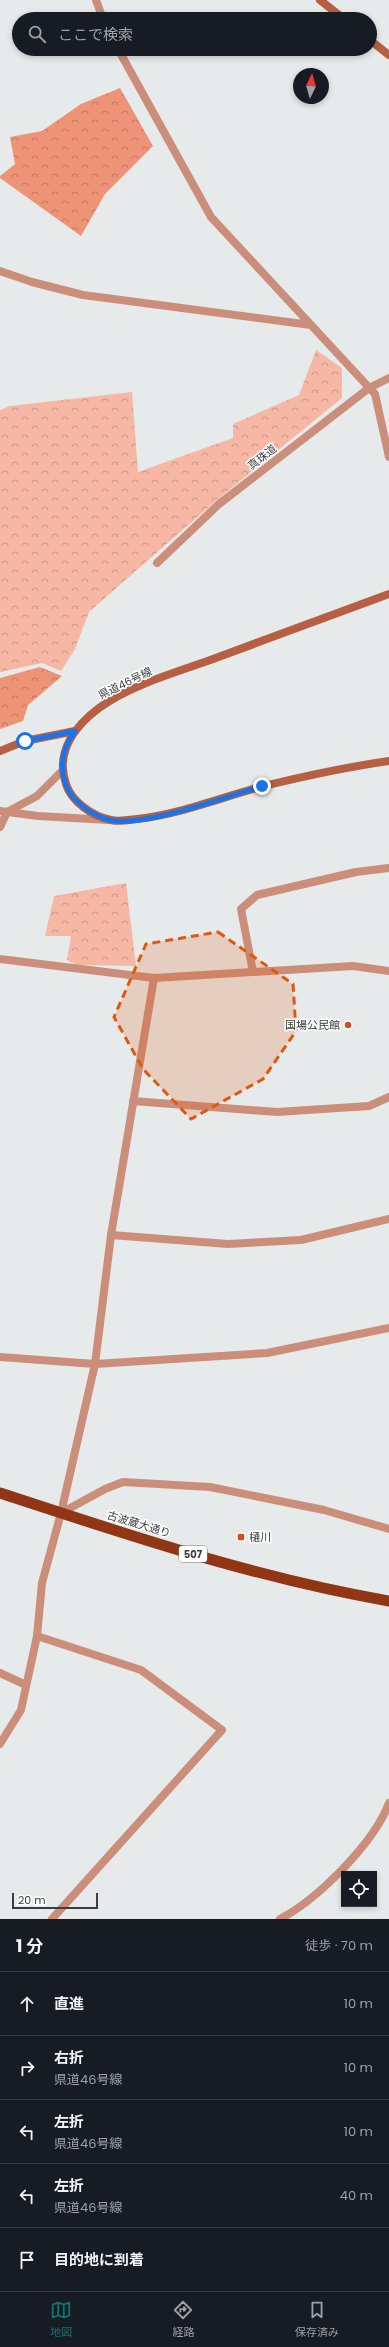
<!DOCTYPE html>
<html lang="ja">
<meta charset="utf-8">
<style>
:root{--surface:#171b24;--page:#242831;--text:#f1f3f6;--muted:#9ea1a6;--line:#363941;--accent:#0f766e}
body{margin:0;font-family:Poppins,"Noto Sans JP",sans-serif;background:var(--page);color:var(--text)}
.controls{position:absolute;right:12px;bottom:12px;display:grid;overflow:hidden;border-radius:0px;box-shadow:0 2px 6px #0003}
.controls button{width:36px;height:36px;display:grid;place-items:center;padding:0;border:0;border-bottom:1px solid var(--line);background:var(--surface);color:var(--text);font:20px sans-serif}
.compass{position:absolute;left:293px;top:68px;width:36px;height:36px;border-radius:50%;background:var(--surface);box-shadow:0 2px 6px #0003;rotate:5deg}
.scale{position:absolute;left:12px;bottom:10px;width:86px;box-sizing:border-box;padding-left:4px;border:2px solid #3b3c3d;border-top:0;font-size:11px;line-height:14px;white-space:nowrap;color:#3b3c3d;-webkit-text-stroke:3px #fff;paint-order:stroke}
.stop{position:absolute;width:12px;height:12px;margin:-9px;border:3px solid #1a73e8;border-radius:50%;background:#fff}
.stop.end{background:#1a73e8;border-color:#fff;box-shadow:0 1px 4px #0008}
.list{margin:0;padding:0;list-style:none}
h2{display:flex;justify-content:space-between;align-items:center;height:52px;margin:0;padding:0 16px;font-size:17px}
h2 small{font-size:13px;font-weight:400;color:var(--muted)}
.list li{display:grid;grid-template-columns:26px 1fr auto;gap:12px;align-items:center;box-sizing:border-box;height:64px;padding:0 16px;border-top:1px solid var(--line)}
.list b{display:block;font-size:15px;white-space:nowrap}
.list p{margin:0;font-size:13px;white-space:nowrap;color:var(--muted)}
.list em{font-size:13px;font-style:normal;color:var(--muted)}
.icon{flex:none;width:22px;height:22px;fill:none;stroke:currentColor;stroke-width:2;stroke-linecap:round;stroke-linejoin:round}
.map{position:relative;flex:none;width:389px;height:1919px;overflow:hidden}
.search{position:absolute;background:var(--surface);box-shadow:0 2px 6px #0003;left:12px;right:12px;top:12px;height:44px;display:flex;align-items:center;gap:10px;box-sizing:border-box;padding:0 14px;border-radius:22px;color:var(--muted);font-size:15px}
.sheet{height:372px;background:var(--surface)}
nav{display:flex;justify-content:space-around;align-items:center;box-sizing:border-box;height:56px;border-top:1px solid var(--line);background:var(--surface);font-size:11px;color:var(--muted)}
nav a{display:grid;justify-items:center;gap:2px}
nav .on{color:var(--accent)}
.map>svg:first-child{display:block}
.forest{fill:url(#forest-crowns)}
.park{fill:url(#park-crowns)}
.lines{fill:none;stroke-linecap:round;stroke-linejoin:round}
.service{stroke:#cb8e7a;stroke-width:8}
.minor{stroke:#cb8e7a;stroke-width:8}
.tertiary{stroke:#cb8e7a;stroke-width:8}
.secondary{stroke:#b75f42;stroke-width:8}
.trunk{stroke:#903614;stroke-width:11}
.route{stroke:#1a73e8;stroke-width:5}
.marked{fill:#df580e;fill-opacity:0.2;stroke:#df580e;stroke-width:3;stroke-dasharray:8 5;stroke-linejoin:round}
.poi-dot{fill:#d44d1b;stroke:#fff;stroke-width:1.5}
.labels{text-anchor:middle;stroke-width:3;stroke-linejoin:round;paint-order:stroke}
.shield{fill:#fff;stroke:#767677;stroke-width:1}
.shield-label{font-size:10px;font-weight:bold;fill:#3b3c3d}
.street-label{font-size:11px;fill:#3b3c3d;stroke:#fff}
.poi-label{font-size:11px;fill:#3b3c3d;stroke:#fff;text-anchor:end}
</style>
<div class="map">
<svg width="389" height="1919" viewBox="0 0 389 1919">
<defs>
<pattern id="forest-crowns" width="20" height="18" patternUnits="userSpaceOnUse"><rect width="20" height="18" fill="#ee9376"/><path d="M2 6a3 3 0 1 1 6 0M12 15a3 3 0 1 1 6 0" fill="none" stroke="#c27962"/></pattern>
<pattern id="park-crowns" width="20" height="18" patternUnits="userSpaceOnUse"><rect width="20" height="18" fill="#f6b8a4"/><path d="M2 6a3 3 0 1 1 6 0M12 15a3 3 0 1 1 6 0" fill="none" stroke="#c89787"/></pattern>
</defs>
<rect width="100%" height="100%" fill="#e7eaeb"/>
<!-- forest -->
<path class="forest" d="M120 88 153 146 105 194 81 236 0 178V176L15 164 10 137 42 131 81 104Z
M40 667 62 676 28 705 23 721 0 729V678Z"/>
<!-- park -->
<path class="park" d="M316 350 342 368V398L218 499 89 612 75 649 61 671 42 663 0 672V410L10 406 132 392 138 472 233 438V424L299 395Z
M126 883 136 966 77 965 67 960 71 936H45L54 896Z"/>
<g class="lines">
<!-- service -->
<path class="service" d="M253 972 241 909 257 895 356 872 389 868
M133 1101 277 1112 369 1106 389 1097
M111 1235 228 1244 301 1240 389 1219
M37 1636 141 1670 222 1730 52 1919
M280 1919C318 1899 374 1843 389 1803"/>
<!-- minor -->
<path class="minor" d="M96 0 103 19
M118 49 211 217 375 394 389 457
M0 271 32 282 83 295 311 325
M157 563 219 504 369 388 389 378
M0 827 7 812
M0 959 154 978 353 966 389 971
M0 1357 95 1364 267 1353 389 1328
M61 1513 105 1489 123 1482 210 1487 324 1510 389 1529
M0 1673 26 1685
M0 1744 21 1710 37 1636 42 1583 61 1513 95 1364 111 1235 154 978"/>
<!-- tertiary -->
<path class="tertiary" d="M0 811 38 816 109 820
M7 812 37 796 62 771"/>
<!-- secondary -->
<path class="secondary" d="M320 0 344 19
M370 40 389 55
M389 594C330 616 271 637 213 659 177 672 130 685 99 708 75 726 55 752 66 784 71 801 93 817 111 820 119 822 129 820 137 819 181 814 222 797 264 786 305 776 347 767 389 761
M0 751 25 741 75 731"/>
<!-- trunk -->
<path class="trunk" d="M0 1493C128 1535 256 1578 389 1601"/>
</g>
<g class="lines">
<!-- route -->
<path class="route" d="M25 741 75 731C63 747 59 766 66 785 72 802 93 816 110 820 141 828 230 796 262 786"/>
</g>
<!-- marked area -->
<path class="marked" d="M218 932 293 984 296 1031 263 1079 191 1119 143 1069 114 1017 146 944Z"/>
<!-- markers -->
<g class="poi-dot">
<circle cx="348" cy="1025" r="4"/>
<rect x="237" y="1533" width="8" height="8" rx="2"/>
</g>
<g class="labels">
<!-- shield labels -->
<rect class="shield" x="179" y="1546" width="28" height="16" rx="3"/>
<g class="shield-label">
<text x="193" y="1558">507</text>
</g>
<!-- street labels -->
<g class="street-label">
<text transform="translate(262 457) rotate(-38)" y="4">真珠道</text>
<text transform="translate(125 683) rotate(-26)" y="4">県道46号線</text>
<text transform="translate(139 1524) rotate(17)" y="4">古波蔵大通り</text>
</g>
<!-- poi labels -->
<g class="poi-label">
<text x="340" y="1029">国場公民館</text>
<text x="249" y="1541" text-anchor="start">樋川</text>
</g>
</g>
</svg>
<div class="controls">
<button><svg class="icon" aria-label="locate" viewBox="0 0 24 24"><circle cx="12" cy="12" r="6"/><path d="M12 2v4M12 18v4M2 12h4M18 12h4"/></svg></button>
</div>
<svg class="compass" viewBox="-18 -18 36 36"><path d="M0-13l5 13h-10z" fill="#e53935"/><path d="M0 13l5-13h-10z" fill="#9ea1a6"/></svg>
<div class="scale">20 m</div>
<div class="stop" style="left:25px;top:741px"></div>
<div class="stop end" style="left:262px;top:786px"></div>
<div class="search"><svg class="icon" aria-label="search" viewBox="0 0 24 24"><circle cx="10" cy="10" r="6"/><path d="M15 15l6 6"/></svg>ここで検索</div>
</div>
<section class="sheet">
<h2>1 分<small>徒歩 · 70 m</small></h2>
<ul class="list">
<li><svg class="icon" aria-label="ahead" viewBox="0 0 24 24"><path d="M12 20V5M6 11l6-6 6 6"/></svg><div><b>直進</b></div><em>10 m</em></li>
<li><svg class="icon" aria-label="right" viewBox="0 0 24 24"><path d="M7 20v-9h11M14 6l5 5-5 5"/></svg><div><b>右折</b><p>県道46号線</p></div><em>10 m</em></li>
<li><svg class="icon" aria-label="left" viewBox="0 0 24 24"><path d="M17 20v-9H6M10 6l-5 5 5 5"/></svg><div><b>左折</b><p>県道46号線</p></div><em>10 m</em></li>
<li><svg class="icon" aria-label="left" viewBox="0 0 24 24"><path d="M17 20v-9H6M10 6l-5 5 5 5"/></svg><div><b>左折</b><p>県道46号線</p></div><em>40 m</em></li>
<li><svg class="icon" aria-label="arrive" viewBox="0 0 24 24"><path d="M6 21V4h12l-3 4 3 4H6"/></svg><div><b>目的地に到着</b></div></li>
</ul>
</section>
<nav>
<a class="on"><svg class="icon" aria-label="map" viewBox="0 0 24 24"><path d="M3 6l6-2 6 2 6-2v14l-6 2-6-2-6 2zM9 4v14M15 6v14"/></svg>地図</a>
<a><svg class="icon" aria-label="directions" viewBox="0 0 24 24"><path d="M12 3l9 9-9 9-9-9zM9 14v-3h6M13 9l2 2-2 2"/></svg>経路</a>
<a><svg class="icon" aria-label="saved" viewBox="0 0 24 24"><path d="M7 4h10v16l-5-4-5 4z"/></svg>保存済み</a>
</nav>
